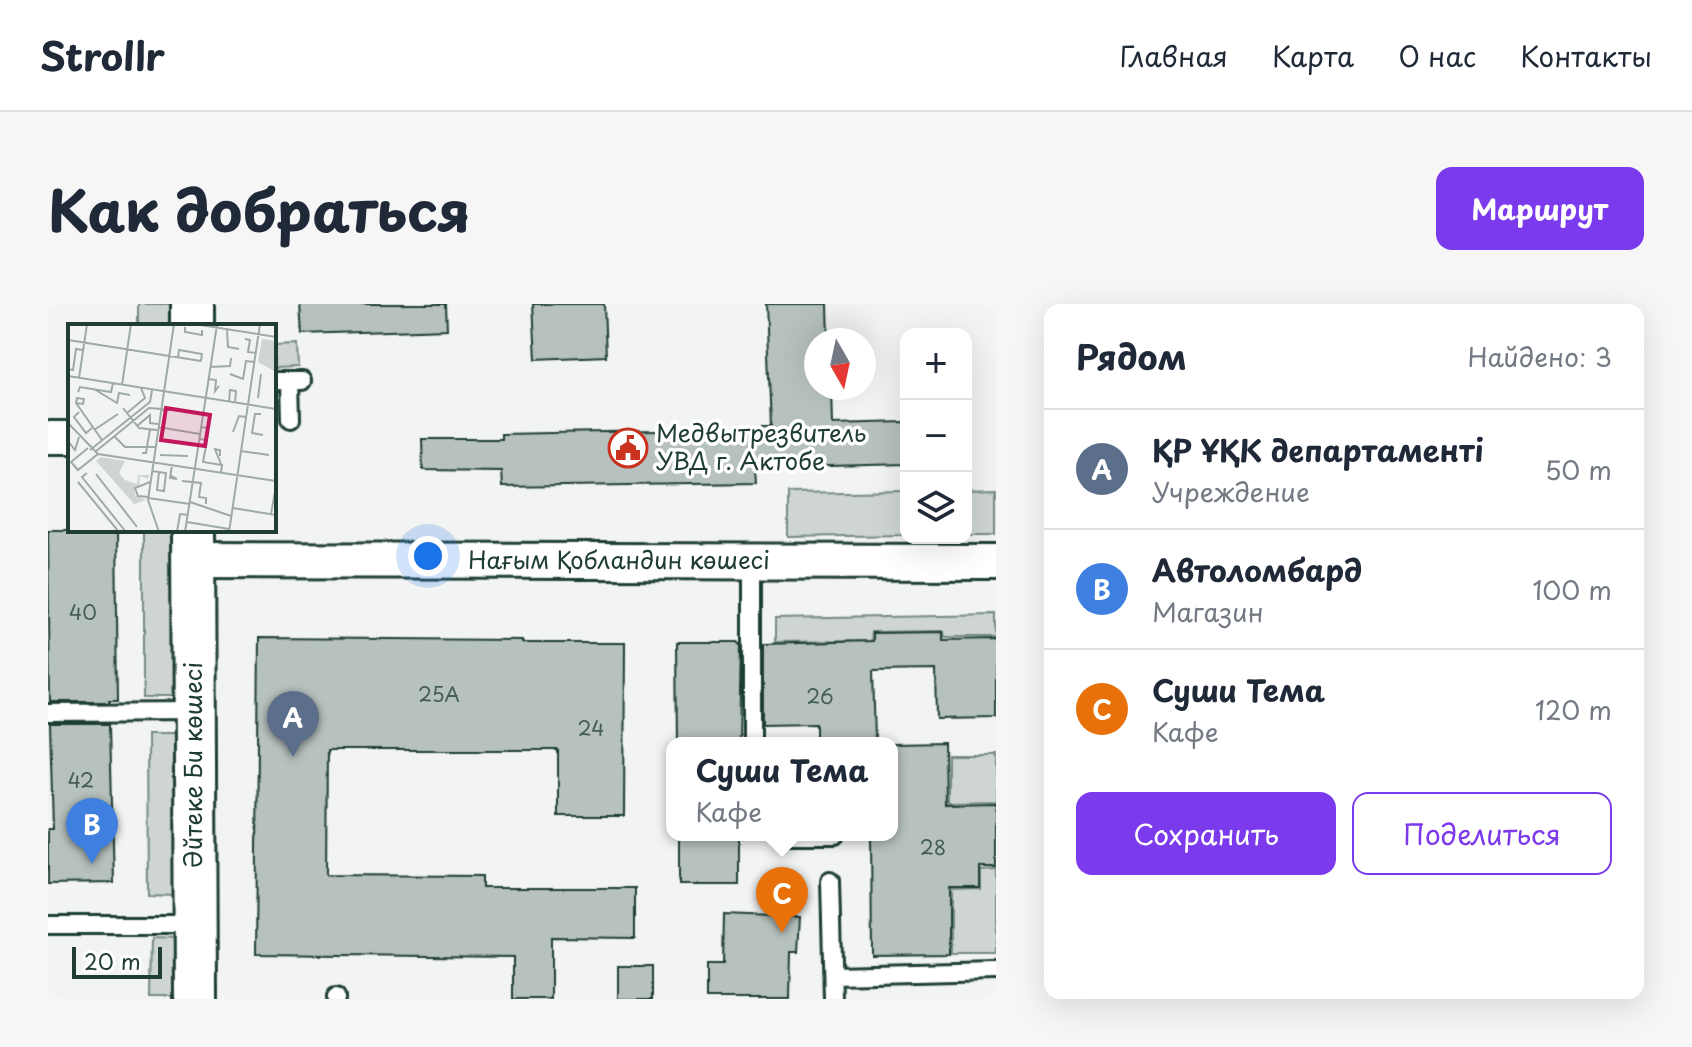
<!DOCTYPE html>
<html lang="ru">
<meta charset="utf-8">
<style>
:root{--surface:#fff;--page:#f6f6f7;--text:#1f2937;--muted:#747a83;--line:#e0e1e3;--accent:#7c3aed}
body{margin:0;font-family:"Playpen Sans",sans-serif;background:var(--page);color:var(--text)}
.controls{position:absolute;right:24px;top:24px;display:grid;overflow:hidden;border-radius:16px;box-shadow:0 8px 32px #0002}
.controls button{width:72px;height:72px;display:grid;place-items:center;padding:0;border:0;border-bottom:2px solid var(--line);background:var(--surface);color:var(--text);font:40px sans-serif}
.compass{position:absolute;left:756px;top:24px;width:72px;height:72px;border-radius:50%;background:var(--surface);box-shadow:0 8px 32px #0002;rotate:171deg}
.scale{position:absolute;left:24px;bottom:20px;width:90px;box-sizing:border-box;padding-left:8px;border:4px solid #1f3d34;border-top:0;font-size:22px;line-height:28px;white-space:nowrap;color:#1f3d34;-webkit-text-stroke:6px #fff;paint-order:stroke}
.you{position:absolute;left:380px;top:252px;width:28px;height:28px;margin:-20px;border:6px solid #fff;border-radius:50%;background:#1a73e8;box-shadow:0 0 0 12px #1a73e833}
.badge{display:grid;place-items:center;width:52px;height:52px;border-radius:50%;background:var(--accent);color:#fff;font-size:26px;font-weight:700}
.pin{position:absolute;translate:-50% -66px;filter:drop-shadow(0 2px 4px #0008)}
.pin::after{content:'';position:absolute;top:42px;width:28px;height:24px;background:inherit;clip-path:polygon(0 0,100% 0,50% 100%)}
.popup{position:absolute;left:618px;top:433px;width:232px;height:104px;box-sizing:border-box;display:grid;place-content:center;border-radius:16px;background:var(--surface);filter:drop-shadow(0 2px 6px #0005);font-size:26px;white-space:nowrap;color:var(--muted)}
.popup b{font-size:30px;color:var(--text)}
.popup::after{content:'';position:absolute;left:50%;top:100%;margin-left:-16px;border:16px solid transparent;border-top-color:var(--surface)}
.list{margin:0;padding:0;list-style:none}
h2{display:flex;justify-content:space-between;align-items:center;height:104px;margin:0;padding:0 32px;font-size:34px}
h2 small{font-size:26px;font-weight:400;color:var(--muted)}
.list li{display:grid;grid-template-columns:52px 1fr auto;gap:24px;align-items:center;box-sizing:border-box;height:120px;padding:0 32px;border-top:2px solid var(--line)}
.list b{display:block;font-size:30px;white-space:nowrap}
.list p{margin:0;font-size:26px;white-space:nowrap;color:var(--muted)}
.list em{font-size:26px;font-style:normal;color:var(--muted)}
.actions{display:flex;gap:16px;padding:24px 32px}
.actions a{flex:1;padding:18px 0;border:2px solid var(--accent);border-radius:16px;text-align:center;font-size:28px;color:var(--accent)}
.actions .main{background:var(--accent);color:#fff}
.icon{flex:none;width:44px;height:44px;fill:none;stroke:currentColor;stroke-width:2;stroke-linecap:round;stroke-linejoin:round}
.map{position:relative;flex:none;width:948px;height:695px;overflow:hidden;border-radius:16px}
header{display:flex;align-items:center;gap:48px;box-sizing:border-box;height:112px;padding:0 40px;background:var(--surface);border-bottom:2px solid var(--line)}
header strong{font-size:38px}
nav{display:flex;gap:44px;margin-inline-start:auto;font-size:28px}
.intro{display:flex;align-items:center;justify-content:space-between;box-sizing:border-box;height:192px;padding:0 48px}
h1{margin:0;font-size:56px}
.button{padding:20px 36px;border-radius:16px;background:var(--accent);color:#fff;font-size:28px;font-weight:700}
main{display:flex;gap:48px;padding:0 48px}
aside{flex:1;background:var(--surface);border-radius:16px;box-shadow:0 8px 32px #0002}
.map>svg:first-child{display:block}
.green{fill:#ced5d3;stroke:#768984;stroke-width:2}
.building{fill:#b7c1bd;stroke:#1f3d34;stroke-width:2}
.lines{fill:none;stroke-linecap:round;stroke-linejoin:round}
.service-casing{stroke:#1f3d34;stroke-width:22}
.minor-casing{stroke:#1f3d34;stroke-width:40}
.tertiary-casing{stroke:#1f3d34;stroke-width:48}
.service{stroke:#fff;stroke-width:16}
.minor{stroke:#fff;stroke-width:34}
.tertiary{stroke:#fff;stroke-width:42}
.labels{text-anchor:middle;stroke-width:7;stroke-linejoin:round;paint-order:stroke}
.number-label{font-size:20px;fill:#455e56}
.poi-label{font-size:24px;fill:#1f3d34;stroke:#fff;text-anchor:start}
.street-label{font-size:24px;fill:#1f3d34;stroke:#fff}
.inset-road{fill:none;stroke:#9eaaa7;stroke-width:2}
.view{fill:#c2185b;fill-opacity:0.15;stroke:#c2185b;stroke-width:4}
.inset-edge{fill:none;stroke:#1f3d34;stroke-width:4}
</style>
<header>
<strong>Strollr</strong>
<nav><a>Главная</a><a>Карта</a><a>О нас</a><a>Контакты</a></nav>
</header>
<div class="intro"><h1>Как добраться</h1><a class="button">Маршрут</a></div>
<main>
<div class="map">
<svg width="948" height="695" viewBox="0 0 948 695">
<rect width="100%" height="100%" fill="#f2f3f3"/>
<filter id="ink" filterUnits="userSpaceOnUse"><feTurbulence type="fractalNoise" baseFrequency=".0125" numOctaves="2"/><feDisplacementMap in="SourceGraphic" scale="16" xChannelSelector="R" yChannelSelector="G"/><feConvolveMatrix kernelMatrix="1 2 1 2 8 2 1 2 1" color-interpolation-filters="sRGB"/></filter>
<g filter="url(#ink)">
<!-- green -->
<path class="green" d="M91 0H122L121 22H91Z
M249 40 250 63 226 64V41Z
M948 185V230H918V186Z
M858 187V231L740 233V189Z
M96 226H123V394H96Z
M948 311V333H897L896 327 823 328 822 337 727 338V315Z
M98 432H125L126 590 99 589Z
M899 451H948V497L899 498Z
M948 566V649H903V586L933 585V567Z
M104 634 129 635V695H103Z"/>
<!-- building -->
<path class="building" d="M252 0H398L399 25 254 30Z
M485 0H556L558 52 488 55Z
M718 0H780L781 36H768V84H784L785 120 858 118V160L707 164 708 179 454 183 453 167 375 166 374 135H453V130L713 125V122H723Z
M0 226H68L70 395H61V398H2Z
M895 328V336L948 335V414L889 415 888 366 825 367 827 436 768 437V419L715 420V340L824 337V329Z
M211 334 474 336V339H577L576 512H510V446H279L278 571 434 572V584H587V634L503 633V695H465V653L208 650Z
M629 338H690L693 341 691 439H630Z
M2 420H62L66 579 0 580V525H5Z
M896 439 897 500 948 499V564H932V584H901V650L824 651 823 531H844V440Z
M631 531H691V581H631Z
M676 610 752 613 750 648H743L742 695H659V661H675Z
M570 662H605V695H570Z"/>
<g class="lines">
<defs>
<path id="service" d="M226 77H254
M242 77 243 115
M0 126H22
M0 141H22
M704 257V439
M0 409 146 408
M733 531H787
M782 577 785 695
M0 621H145
M785 671 948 667
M288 693V695"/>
<path id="minor" d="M145 256 948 258"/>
<path id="tertiary" d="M144 0V22
M145 226 147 695"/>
</defs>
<!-- service casing -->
<use href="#service" class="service-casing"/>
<!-- minor casing -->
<use href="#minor" class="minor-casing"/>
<!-- tertiary casing -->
<use href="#tertiary" class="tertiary-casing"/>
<!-- service -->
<use href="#service" class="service"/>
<!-- minor -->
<use href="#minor" class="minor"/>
<!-- tertiary -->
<use href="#tertiary" class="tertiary"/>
</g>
</g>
<!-- icons -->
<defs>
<symbol id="civic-ring" viewBox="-11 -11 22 22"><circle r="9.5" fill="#fff" stroke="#c8321e" stroke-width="1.5"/><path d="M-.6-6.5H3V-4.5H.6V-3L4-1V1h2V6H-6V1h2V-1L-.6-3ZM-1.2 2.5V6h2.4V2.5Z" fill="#c8321e"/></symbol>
</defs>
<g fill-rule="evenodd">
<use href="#civic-ring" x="558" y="122" width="44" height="44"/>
</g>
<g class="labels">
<!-- number labels -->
<g class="number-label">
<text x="35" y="316">40</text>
<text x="391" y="398">25А</text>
<text x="772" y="400">26</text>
<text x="543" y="432">24</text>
<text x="33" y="484">42</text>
<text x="885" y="551">28</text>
</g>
<!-- poi labels -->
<g class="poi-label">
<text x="608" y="138">Медвытрезвитель<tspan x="608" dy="28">УВД г. Актобе</tspan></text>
</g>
<!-- street labels -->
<g class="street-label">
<text x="571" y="265">Нағым Қобландин көшесі</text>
<text transform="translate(146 461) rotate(-90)" y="8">Әйтеке Би көшесі</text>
</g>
</g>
<!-- overview -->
<g transform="translate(20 20)">
<rect width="208" height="208" fill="#f2f3f3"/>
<path d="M194 15 208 17V48L190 38ZM33 133 57 137 51 149 57 156 69 160 70 151H81L80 155 72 152 71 162 66 163 67 171 78 176 66 180 28 137Z" fill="#ced5d3"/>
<path class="inset-road" d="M126 0 208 13M117 3V8L134 11V6M159 6 160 23 171 25M177 15 182 16 180 28 188 29M0 16 133 37M110 34 111 26 134 30 133 37M142 43 162 42 163 34M0 45 5 46 8 25 15 26M162 50 175 55 178 37 186 38M0 52 208 85M11 54 19 0M140 55 148 56 147 67 151 62M54 61 63 0M26 65 49 79 51 69 62 71M10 68 12 63 43 68 45 59M9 74 16 75 15 80 8 79ZM190 74 193 50M161 78 162 66 168 67 167 79M8 79 34 116M55 84 71 104 89 106M11 88 6 93 18 109 24 104M59 89 77 74 73 64M193 90H187L184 109 195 111M0 99 30 130 208 157M69 102 82 91V99L90 100M90 103 132 110M26 106 50 90M165 108 171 92 178 93M47 113 57 123H87M131 115 139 116 140 104 133 103M0 117 7 126 11 113M139 117 135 138 154 141 153 149M20 124 3 138 10 146 30 130M22 126 82 78 84 66M173 127 201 131M27 128 81 84 106 86M74 129H78L82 105M92 131 120 132M152 132V126L147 125 153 140M84 147 98 149 96 167 89 166 91 148M19 149 14 153 58 208M28 150 69 203M102 151 109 155 102 154 104 141M114 157 133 159 131 173 138 174V180M10 158 51 208M80 173 70 172 67 164 82 158M80 174 122 180M122 178 163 192M165 184 208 191M203 190 208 162M119 198 161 205M91 208 80 176 106 0M109 208 112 190 120 191M117 208 149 1M161 208 192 0"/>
<path class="view" d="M98 84 142 91 137 122 93 116Z"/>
<rect width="208" height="208" class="inset-edge"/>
</g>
</svg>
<div class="controls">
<button>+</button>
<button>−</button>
<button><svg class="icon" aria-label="layers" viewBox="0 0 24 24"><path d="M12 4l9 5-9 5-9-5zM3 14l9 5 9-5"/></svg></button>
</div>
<svg class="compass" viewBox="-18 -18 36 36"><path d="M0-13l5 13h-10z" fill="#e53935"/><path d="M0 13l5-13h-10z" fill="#747a83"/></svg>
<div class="scale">20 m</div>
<div class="you"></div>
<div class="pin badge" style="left:245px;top:453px;background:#5c6f8a">A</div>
<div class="pin badge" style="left:44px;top:560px;background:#3f7fe0">B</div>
<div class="pin badge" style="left:734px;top:629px;background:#e8710a">C</div>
<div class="popup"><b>Суши Тема</b>Кафе</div>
</div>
<aside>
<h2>Рядом<small>Найдено: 3</small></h2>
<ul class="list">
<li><span class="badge" style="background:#5c6f8a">A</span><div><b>ҚР ҰҚК департаменті</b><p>Учреждение</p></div><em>50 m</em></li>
<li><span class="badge" style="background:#3f7fe0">B</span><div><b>Автоломбард</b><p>Магазин</p></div><em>100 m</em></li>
<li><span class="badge" style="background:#e8710a">C</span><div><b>Суши Тема</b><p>Кафе</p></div><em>120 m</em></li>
</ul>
<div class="actions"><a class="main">Сохранить</a><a>Поделиться</a></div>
</aside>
</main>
